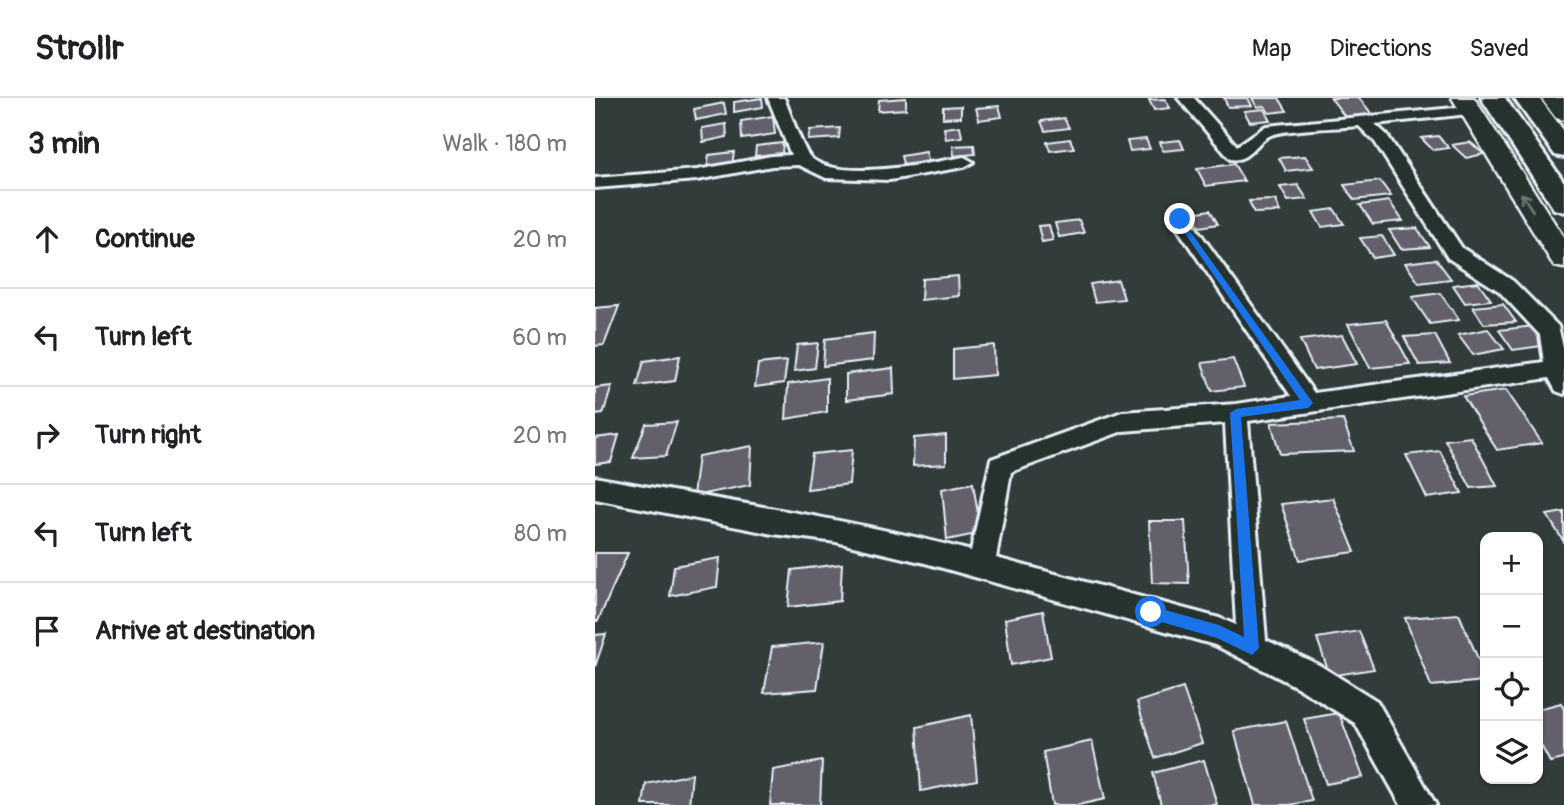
<!DOCTYPE html>
<meta charset="utf-8">
<style>
:root{--surface:#fff;--page:#f6f6f6;--text:#202124;--muted:#757577;--line:#e0e0e0}
body{margin:0;font-family:Pangolin,sans-serif;background:var(--page);color:var(--text)}
.controls{position:absolute;right:21px;bottom:21px;display:grid;overflow:hidden;border-radius:14px;box-shadow:0 2px 5px #0004}
.controls button{width:63px;height:63px;display:grid;place-items:center;padding:0;border:0;border-bottom:2px solid var(--line);background:var(--surface);color:var(--text);font:35px sans-serif}
.stop{position:absolute;width:21px;height:21px;margin:-16px;border:5px solid #1a73e8;border-radius:50%;background:#fff}
.stop.end{background:#1a73e8;border-color:#fff;box-shadow:0 2px 7px #0008}
.list{margin:0;padding:0;list-style:none}
h2{display:flex;justify-content:space-between;align-items:center;height:91px;margin:0;padding:0 28px;font-size:30px}
h2 small{font-size:23px;font-weight:400;color:var(--muted)}
.list li{display:grid;grid-template-columns:46px 1fr auto;gap:21px;align-items:center;box-sizing:border-box;height:98px;padding:0 28px;border-top:2px solid var(--line)}
.list b{display:block;font-size:26px;white-space:nowrap}
.list em{font-size:23px;font-style:normal;color:var(--muted)}
.icon{flex:none;width:38px;height:38px;fill:none;stroke:currentColor;stroke-width:2;stroke-linecap:round;stroke-linejoin:round}
.map{position:relative;flex:none;width:969px;height:707px;overflow:hidden}
header{display:flex;align-items:center;gap:42px;box-sizing:border-box;height:98px;padding:0 35px;background:var(--surface);border-bottom:2px solid var(--line)}
header strong{font-size:33px}
nav{display:flex;gap:38px;margin-inline-start:auto;font-size:24px}
main{display:flex}
aside{flex:1;background:var(--surface)}
.map>svg:first-child{display:block}
</style>
<header>
<strong>Strollr</strong>
<nav><a>Map</a><a>Directions</a><a>Saved</a></nav>
</header>
<main>
<aside>
<h2>3 min<small>Walk · 180 m</small></h2>
<ul class="list">
<li><svg class="icon" aria-label="ahead" viewBox="0 0 24 24"><path d="M12 20V5M6 11l6-6 6 6"/></svg><div><b>Continue</b></div><em>20 m</em></li>
<li><svg class="icon" aria-label="left" viewBox="0 0 24 24"><path d="M17 20v-9H6M10 6l-5 5 5 5"/></svg><div><b>Turn left</b></div><em>60 m</em></li>
<li><svg class="icon" aria-label="right" viewBox="0 0 24 24"><path d="M7 20v-9h11M14 6l5 5-5 5"/></svg><div><b>Turn right</b></div><em>20 m</em></li>
<li><svg class="icon" aria-label="left" viewBox="0 0 24 24"><path d="M17 20v-9H6M10 6l-5 5 5 5"/></svg><div><b>Turn left</b></div><em>80 m</em></li>
<li><svg class="icon" aria-label="arrive" viewBox="0 0 24 24"><path d="M6 21V4h12l-3 4 3 4H6"/></svg><div><b>Arrive at destination</b></div></li>
</ul>
</aside>
<div class="map">
<svg width="969" height="707" viewBox="0 0 969 707">
<rect width="100%" height="100%" fill="#323c3a"/>
<filter id="ink" filterUnits="userSpaceOnUse"><feTurbulence type="fractalNoise" baseFrequency=".0143" numOctaves="2"/><feDisplacementMap in="SourceGraphic" scale="14" xChannelSelector="R" yChannelSelector="G"/><feConvolveMatrix kernelMatrix="1 2 1 2 8 2 1 2 1" color-interpolation-filters="sRGB"/></filter>
<g filter="url(#ink)">
<path fill="#63616c" stroke="#e8f1f8" stroke-width="2" d="M167 0 168 9 139 14V4Z
M311 0V11L283 13 284 2Z
M629 0H653L657 8 633 9Z
M657 0H684L692 13 674 15 670 8 662 9Z
M736 0H764L777 16 750 19Z
M570 1 575 10 559 12 554 2Z
M129 5 131 16 101 22 99 11Z
M366 8V19L348 20V9Z
M404 8 407 19 384 22 381 10Z
M669 11 675 22 655 24 649 13Z
M178 18 180 36 147 41 146 23Z
M469 20 474 30 450 33 446 23Z
M131 26 132 39 108 44 107 30Z
M365 28 367 39 351 41 349 30Z
M245 30 244 40 213 42 215 32Z
M843 38 854 50 838 52 826 40Z
M475 41 479 50 455 53 452 44Z
M551 41 555 51 535 53 532 43Z
M585 42 589 51 568 53 565 44Z
M875 44 889 56 871 60 857 47Z
M188 45 187 55 160 58 161 48Z
M379 47 380 56 359 58 358 48Z
M139 54 137 67 112 71 114 57Z
M331 54 334 65 309 69 306 58Z
M710 58 718 70 691 73 684 60Z
M639 66 649 83 611 88 602 71Z
M785 83 796 98 759 102 749 87Z
M703 87 712 101 693 103 685 89Z
M680 102 685 114 659 115 654 103Z
M794 103 808 123 778 126 765 107Z
M739 111 749 126 727 129 718 114Z
M615 112 623 126 605 129 597 115Z
M484 122 489 135 464 139 460 125Z
M454 127 458 142 447 144 443 128Z
M822 130 835 149 806 151 794 132Z
M787 138 799 157 778 160 765 140Z
M841 161 856 181 824 185 810 165Z
M363 178 364 198 326 202 327 181Z
M523 182 529 201 500 204 495 186Z
M883 184 896 202 870 205 858 187Z
M845 195 864 222 835 226 817 199Z
M908 206 921 224 889 226 878 209Z
M24 208 9 247 0 248V210Z
M791 222 815 266 775 270 753 226Z
M940 228 954 247 918 252 904 232Z
M893 231 909 251 878 257 863 237Z
M279 235 278 262 228 268 230 241Z
M747 237 762 266 719 272 705 242Z
M840 237 855 265 824 267 809 239Z
M223 245 220 270 199 273 202 247Z
M399 247 400 277 358 281V251Z
M85 258 80 283 42 288 49 263Z
M638 261 649 289 617 293 607 265Z
M192 263 189 285 160 289 163 266Z
M298 270 299 296 251 302V276Z
M232 280V314L191 321 193 286Z
M17 288 8 316 0 317V290Z
M911 292 947 345 902 352 868 298Z
M748 322 759 353 685 356 676 325Z
M82 324 71 358 38 360 51 326Z
M24 337 16 364 0 366V340Z
M351 337V366L318 368 319 340Z
M876 339 902 388 876 390 850 342Z
M157 348 155 387 98 398 103 358Z
M257 352 254 386 212 391 217 356Z
M845 353 867 395 832 400 811 357Z
M378 385 386 435 352 442 347 391Z
M738 400 760 454 705 462 686 406Z
M969 414V444L952 417Z
M554 423H590L594 486 557 485Z
M0 455H33L3 523H0Z
M125 460 122 489 75 498 79 468Z
M247 466 245 503 193 509 197 472Z
M448 513 456 559 416 567 410 521Z
M864 516 890 577V583L836 588 810 520Z
M764 533 779 571 735 578 722 540Z
M11 536 0 569V537Z
M229 544 222 591 169 595 177 549Z
M588 590 607 645 560 660 542 604Z
M966 605 969 611V661L955 664 943 642V611Z
M744 615 768 679 731 686 709 621Z
M376 617 382 682 326 693 322 629Z
M691 623 717 703 694 707H660L639 633Z
M497 643 510 701 483 707H457L448 654Z
M609 662 622 707H566L558 675Z
M227 663 225 707H175L178 672Z
M97 676 94 707H48L51 686Z"/>
<g fill="none" stroke-linecap="round" stroke-linejoin="round">
<defs>
<path id="street" d="M173 0H189C194 12 208 52 215 59 242 85 335 65 369 59L378 64 369 69 295 82 231 80 204 67 177 68 102 82 0 90V80L102 72 177 58 196 57Z
M583 0H599L642 48 671 28 880 8 882 11 880 14 874 16 780 26 792 37 867 150 918 183 963 228 969 253V296L961 293 954 280 653 323 671 542 724 567 782 603 841 707H806L760 625 702 589 620 547 330 465 241 444 178 436 0 401V379C126 403 252 420 376 453L396 361 527 314 641 306 696 298 576 121 585 115 592 117 719 295 949 264 945 237 904 193 853 160 780 44 764 28C744 30 691 31 676 37 661 43 653 65 635 61ZM630 325 641 527 624 520 401 460 416 374 528 333Z"/>
<path id="secondary" d="M857 0H879L969 140V170L959 168Z
M946 0H969V22L961 20Z"/>
<path id="highway" d="M886 0H910L969 84V114L959 111Z
M919 0H944L969 33V59L960 57Z"/>
</defs>
<use href="#street" stroke="#e8f1f8" stroke-width="6"/>
<use href="#secondary" stroke="#e8f1f8" stroke-width="5"/>
<use href="#highway" stroke="#e8f1f8" stroke-width="6"/>
<use href="#street" fill="#26332d" fill-rule="evenodd"/>
<use href="#secondary" fill="#26332d" fill-rule="evenodd"/>
<use href="#highway" fill="#26332d" fill-rule="evenodd"/>
</g>
<defs><path id="oneway-shaft" d="M-6 0H5M1.5-3L5.5 0L1.5 3" fill="none" stroke-width="1.6" stroke-linecap="round" stroke-linejoin="round" transform="scale(1.75)"/></defs>
<use stroke="#6a7674" href="#oneway-shaft" transform="translate(932 104) rotate(-123)"/>
</g>
<path fill="#1a73e8" d="M585 119 718 305 713 310 646 319 664 550 657 557 622 540 556 521 550 514 556 508 624 527 649 539 635 315 641 311 705 302 580 121Z"/>
</svg>
<div class="controls">
<button>+</button>
<button>−</button>
<button><svg class="icon" aria-label="locate" viewBox="0 0 24 24"><circle cx="12" cy="12" r="6"/><path d="M12 2v4M12 18v4M2 12h4M18 12h4"/></svg></button>
<button><svg class="icon" aria-label="layers" viewBox="0 0 24 24"><path d="M12 4l9 5-9 5-9-5zM3 14l9 5 9-5"/></svg></button>
</div>
<div class="stop" style="left:556px;top:514px"></div>
<div class="stop end" style="left:585px;top:121px"></div>
</div>
</main>
